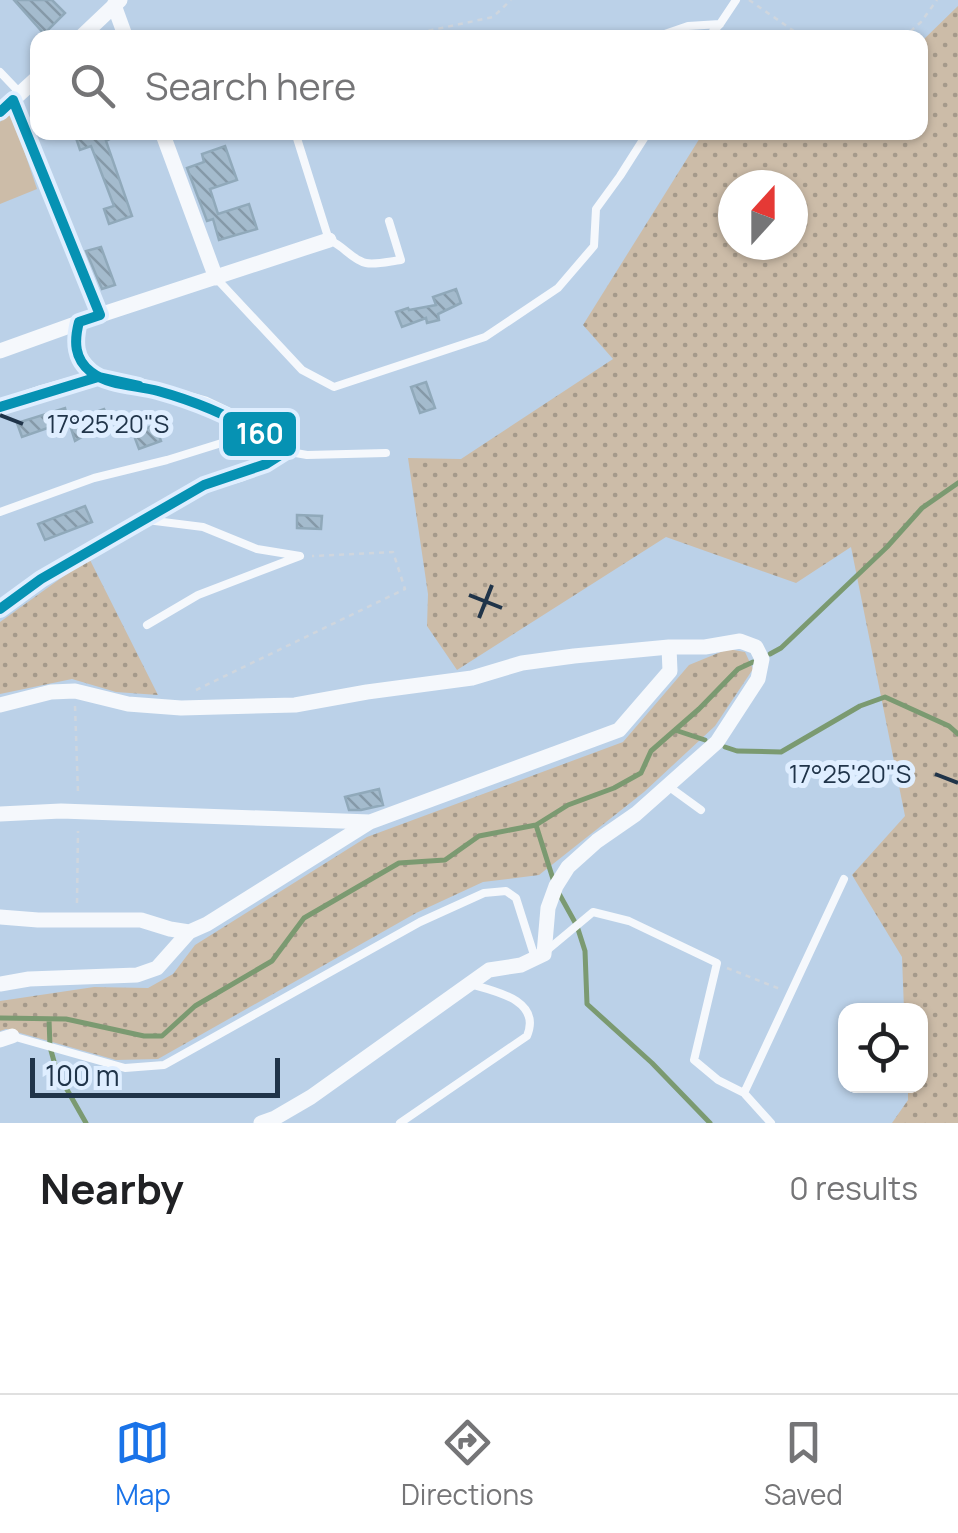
<!DOCTYPE html>
<meta charset="utf-8">
<style>
:root{--surface:#fff;--page:#f2f2f2;--text:#202124;--muted:#757577;--line:#e0e0e0;--accent:#1a73e8}
body{margin:0;font-family:Manrope,sans-serif;background:var(--page);color:var(--text)}
.controls{position:absolute;right:30px;bottom:30px;display:grid;overflow:hidden;border-radius:20px;box-shadow:0 2px 8px #0004}
.controls button{width:90px;height:90px;display:grid;place-items:center;padding:0;border:0;border-bottom:2px solid var(--line);background:var(--surface);color:var(--text);font:50px sans-serif}
.compass{position:absolute;left:718px;top:170px;width:90px;height:90px;border-radius:50%;background:var(--surface);box-shadow:0 2px 8px #0004;rotate:21deg}
.scale{position:absolute;left:30px;bottom:25px;width:250px;box-sizing:border-box;padding-left:10px;border:5px solid #203449;border-top:0;font-size:28px;line-height:35px;white-space:nowrap;color:#203449;-webkit-text-stroke:8px #dfeeff;paint-order:stroke}
.list{margin:0;padding:0;list-style:none}
h2{display:flex;justify-content:space-between;align-items:center;height:130px;margin:0;padding:0 40px;font-size:42px}
h2 small{font-size:32px;font-weight:400;color:var(--muted)}
.icon{flex:none;width:55px;height:55px;fill:none;stroke:currentColor;stroke-width:2;stroke-linecap:round;stroke-linejoin:round}
.map{position:relative;flex:none;width:958px;height:1123px;overflow:hidden}
.search{position:absolute;background:var(--surface);box-shadow:0 2px 8px #0004;left:30px;right:30px;top:30px;height:110px;display:flex;align-items:center;gap:25px;box-sizing:border-box;padding:0 35px;border-radius:20px;color:var(--muted);font-size:38px}
.sheet{height:270px;background:var(--surface)}
nav{display:flex;justify-content:space-around;align-items:center;box-sizing:border-box;height:140px;border-top:2px solid var(--line);background:var(--surface);font-size:28px;color:var(--muted)}
nav a{display:grid;justify-items:center;gap:5px}
nav .on{color:var(--accent)}
.map>svg:first-child{display:block}
</style>
<div class="map">
<svg width="958" height="1123" viewBox="0 0 958 1123">
<defs>
<pattern id="grass-dots" width="8" height="8" patternUnits="userSpaceOnUse" patternTransform="scale(2.5)"><rect width="8" height="8" fill="#ccbca8"/><path d="M2 2h.1M6 6h.1" fill="none" stroke="#a59a8b" stroke-width="1.8" stroke-linecap="round"/></pattern>
<pattern id="building-back-hatch" width="6" height="6" patternUnits="userSpaceOnUse" patternTransform="scale(2.5)"><rect width="6" height="6" fill="#a4bbcd"/><path d="M-1 5l2 2M0 0l6 6M5-1l2 2" fill="none" stroke="#8599a8"/></pattern>
</defs>
<rect width="100%" height="100%" fill="#bbd1e8"/>
<path fill="url(#grass-dots)" fill-rule="evenodd" d="M958 6V1123H892L908 1100V1086H920V1011L904 1010 902 957 852 875 905 816 851 547 796 583 666 537 457 670 427 626 428 594 408 458 461 459 613 359 583 325 703 133 920 132 921 42ZM733 185H793V245H733Z
M89 558 158 695 116 692 72 679 0 694V622Z
M728 649 745 652 753 669 715 726 644 792 539 875 483 882 416 913 158 1059 116 1060 6 1029 0 1031V1001L94 987 148 988 173 974 195 945 367 837 623 742 689 665Z"/>
<path fill="#ccbca8" d="M11 112 37 189 0 204V122Z"/>
<g fill="none" stroke-linecap="round" stroke-linejoin="round">
<path stroke="#7b9a71" stroke-width="5" d="M770 654 781 648 887 547 922 508 958 483
M675 730 705 740
M725 747 737 751 781 752 860 706 885 697 949 726 958 734
M536 825 553 879
M557 890 577 926 585 951 587 1004 652 1063 710 1123
M0 1018 66 1019 144 1036H162L195 1006 272 961 304 918 399 863 445 860 479 836 536 825 568 805 614 788 641 773 651 751 699 709 738 669 753 662
M49 1019 50 1047 57 1072 86 1123"/>
</g>
<path fill="url(#building-back-hatch)" stroke="#90a9ba" stroke-width="2.5" d="M14 0H52L65 13 44 34Z
M74 132H124L106 141 132 216 109 224 104 209 114 206 98 164 91 146 80 150Z
M225 146 237 180 210 189 218 214 249 204 257 229 219 240 213 219 207 221 187 168 204 162 202 154Z
M101 247 115 285 102 289 86 251Z
M456 289 461 303 438 314 439 320 427 323 426 318 402 327 396 312 408 308 409 310 436 305 433 297Z
M426 382 435 408 420 413 411 387Z
M65 408 68 421 22 437 17 423Z
M104 409 110 421 75 441 69 422Z
M155 425 161 441 139 449 133 433Z
M85 506 92 522 45 540 38 524Z
M297 515 322 516 321 529 297 528Z
M379 789 383 805 361 810H349L345 797Z"/>
<g fill="none" stroke-linecap="round" stroke-linejoin="round">
<path stroke="#cfd6de" stroke-width="2.5" stroke-dasharray="5 5" stroke-linecap="butt" d="M749 0 804 38
M409 35 493 17 511 0
M903 38 921 22 937 0
M196 690 405 589 393 552 312 556
M75 706 78 793
M77 903 78 831
M727 968 780 989"/>
<path stroke="#f5f8fc" stroke-width="8" d="M653 38 688 26 720 24
M707 38 720 24 736 0
M0 72 20 93
M295 132 329 240C343 245 352 260 366 263 376 265 391 261 401 260L389 221
M216 278 302 370 334 387 485 337 558 288 594 246 596 209 620 176 648 132
M0 512 94 478 167 460 228 441 307 455 386 453
M147 625 198 595 300 556 257 549 203 527 147 520
M668 786 701 810
M545 952 593 912 629 921 717 963 694 1060 718 1080 744 1093
M12 1036 125 1068 164 1065 420 922 484 893 506 891 516 898 535 958
M400 1123 527 1036C542 1000 495 991 470 984
M771 1123 744 1093 844 879"/>
<path stroke="#f5f8fc" stroke-width="15" d="M114 5 126 38
M80 38 120 0
M13 100 100 315
M0 112 38 77
M162 132 216 278
M79 322C70 349 78 359 98 377
M0 351 100 315 329 240
M0 407 40 393 98 377 134 384 205 404 241 421 285 452 266 464 241 474 204 485 41 579 0 609
M0 705 51 692 75 691 128 704 181 708 295 705 367 692 472 678 522 663 574 656 669 647H705L740 641 756 647 762 659 758 679 717 742 636 814 597 841 568 867 556 886 548 908 544 954 521 965 489 970 311 1097 275 1118 261 1123
M0 814 61 811 370 822
M0 917 38 920H141L170 929 189 932 207 924 370 822 619 730 670 671 669 647
M0 984 29 979 137 975 157 968 189 932
M0 1040 12 1036"/>
<defs>
<path id="bus-1" d="M0 112 13 100 100 315 79 322C74 341 74 359 91 372 109 386 137 385 158 391 205 404 246 422 285 452L266 464 204 485 41 579 0 609
M0 407 98 377 139 386"/>
</defs>
<use href="#bus-1" stroke="#dfeeff" stroke-width="18"/>
<use href="#bus-1" stroke="#0692b3" stroke-width="10"/>
</g>
<path fill="none" stroke="#203449" stroke-width="4" d="M0 415 23 424M469 595 502 608M479 618 492 585M935 774 958 783"/>
<g font-size="25" text-anchor="middle" fill="#203449" stroke="#dfeeff" stroke-width="10" stroke-linejoin="round" paint-order="stroke">
<text x="108" y="433">17°25'20"S</text>
<text x="850" y="783">17°25'20"S</text>
</g>
<rect stroke="#dfeeff" stroke-width="4" x="221" y="410" width="77" height="48" rx="10" fill="#0692b3"/>
<g font-size="28" text-anchor="middle" font-weight="bold" fill="#fff">
<text x="260" y="444">160</text>
</g>
</svg>
<div class="controls">
<button><svg class="icon" aria-label="locate" viewBox="0 0 24 24"><circle cx="12" cy="12" r="6"/><path d="M12 2v4M12 18v4M2 12h4M18 12h4"/></svg></button>
</div>
<svg class="compass" viewBox="-18 -18 36 36"><path d="M0-13l5 13h-10z" fill="#e53935"/><path d="M0 13l5-13h-10z" fill="#757577"/></svg>
<div class="scale">100 m</div>
<div class="search"><svg class="icon" aria-label="search" viewBox="0 0 24 24"><circle cx="10" cy="10" r="6"/><path d="M15 15l6 6"/></svg>Search here</div>
</div>
<section class="sheet">
<h2>Nearby<small>0 results</small></h2>
<ul class="list">
</ul>
</section>
<nav>
<a class="on"><svg class="icon" aria-label="map" viewBox="0 0 24 24"><path d="M3 6l6-2 6 2 6-2v14l-6 2-6-2-6 2zM9 4v14M15 6v14"/></svg>Map</a>
<a><svg class="icon" aria-label="directions" viewBox="0 0 24 24"><path d="M12 3l9 9-9 9-9-9zM9 14v-3h6M13 9l2 2-2 2"/></svg>Directions</a>
<a><svg class="icon" aria-label="saved" viewBox="0 0 24 24"><path d="M7 4h10v16l-5-4-5 4z"/></svg>Saved</a>
</nav>
